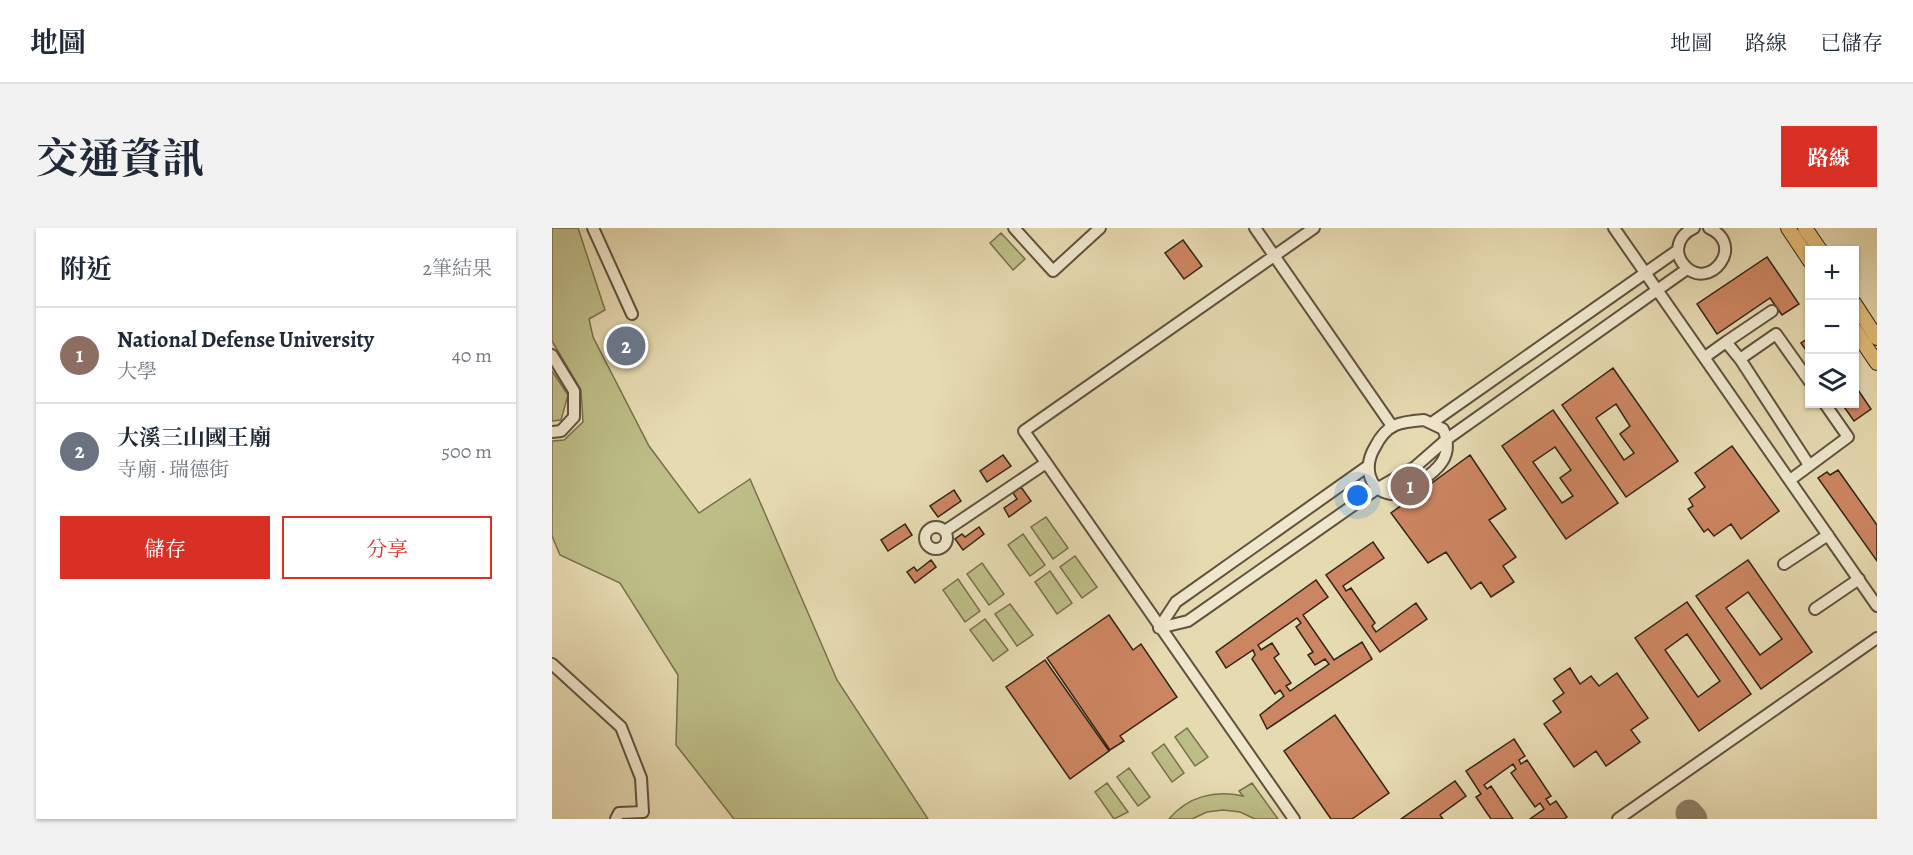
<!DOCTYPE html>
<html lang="zh-TW">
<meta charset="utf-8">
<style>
:root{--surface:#fff;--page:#f2f2f3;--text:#1f2937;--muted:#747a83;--line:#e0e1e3;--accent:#d93025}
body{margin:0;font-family:Alegreya,"Noto Serif TC",serif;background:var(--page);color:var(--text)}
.controls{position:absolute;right:18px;top:18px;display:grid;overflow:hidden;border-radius:0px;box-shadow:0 2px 4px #0004}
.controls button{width:54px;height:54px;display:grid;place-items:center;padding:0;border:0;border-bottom:2px solid var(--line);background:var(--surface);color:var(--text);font:30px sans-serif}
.you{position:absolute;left:806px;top:268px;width:21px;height:21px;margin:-15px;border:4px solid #fff;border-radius:50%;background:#1a73e8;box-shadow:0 0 0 9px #1a73e833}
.badge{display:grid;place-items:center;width:39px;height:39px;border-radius:50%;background:var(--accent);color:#fff;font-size:20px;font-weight:700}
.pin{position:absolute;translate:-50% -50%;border:3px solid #fff;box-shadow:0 2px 6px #0006}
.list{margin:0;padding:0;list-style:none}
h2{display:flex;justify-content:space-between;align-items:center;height:78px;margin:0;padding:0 24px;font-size:26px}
h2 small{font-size:20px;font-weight:400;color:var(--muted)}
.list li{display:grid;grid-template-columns:39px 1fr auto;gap:18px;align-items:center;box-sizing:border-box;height:96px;padding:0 24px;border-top:2px solid var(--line)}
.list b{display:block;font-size:22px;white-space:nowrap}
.list p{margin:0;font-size:20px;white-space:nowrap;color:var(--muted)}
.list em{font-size:20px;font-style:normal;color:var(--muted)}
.actions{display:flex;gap:12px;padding:18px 24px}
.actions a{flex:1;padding:14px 0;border:2px solid var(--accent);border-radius:0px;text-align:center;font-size:21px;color:var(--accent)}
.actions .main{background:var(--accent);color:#fff}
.icon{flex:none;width:33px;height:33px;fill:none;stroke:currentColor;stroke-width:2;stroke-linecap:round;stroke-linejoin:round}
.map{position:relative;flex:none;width:1325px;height:591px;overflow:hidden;border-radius:0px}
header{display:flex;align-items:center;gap:36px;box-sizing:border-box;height:84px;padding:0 30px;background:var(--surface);border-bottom:2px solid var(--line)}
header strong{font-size:28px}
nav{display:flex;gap:33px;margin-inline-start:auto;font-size:21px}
.intro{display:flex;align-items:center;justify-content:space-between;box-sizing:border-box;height:144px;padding:0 36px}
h1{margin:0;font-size:42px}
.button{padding:15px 27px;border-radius:0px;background:var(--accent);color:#fff;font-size:21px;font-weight:700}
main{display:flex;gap:36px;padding:0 36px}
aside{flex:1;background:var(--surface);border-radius:0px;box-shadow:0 2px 4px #0004}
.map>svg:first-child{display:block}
</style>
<header>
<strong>地圖</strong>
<nav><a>地圖</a><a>路線</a><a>已儲存</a></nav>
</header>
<div class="intro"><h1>交通資訊</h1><a class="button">路線</a></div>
<main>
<aside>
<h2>附近<small>2筆結果</small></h2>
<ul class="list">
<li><span class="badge" style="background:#8d6e63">1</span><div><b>National Defense University</b><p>大學</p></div><em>40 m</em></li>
<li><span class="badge" style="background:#6b7280">2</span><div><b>大溪三山國王廟</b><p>寺廟 · 瑞德街</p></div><em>500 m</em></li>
</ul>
<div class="actions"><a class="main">儲存</a><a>分享</a></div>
</aside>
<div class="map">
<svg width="1325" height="591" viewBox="0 0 1325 591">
<rect width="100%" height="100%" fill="#e6dab1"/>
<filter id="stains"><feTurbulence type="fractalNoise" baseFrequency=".00333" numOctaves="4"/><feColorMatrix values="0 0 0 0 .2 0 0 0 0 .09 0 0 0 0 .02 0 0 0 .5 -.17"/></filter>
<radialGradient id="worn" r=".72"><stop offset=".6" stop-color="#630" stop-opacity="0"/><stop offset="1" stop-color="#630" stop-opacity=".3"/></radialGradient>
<path fill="#bdbd86" stroke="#78704e" stroke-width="1.5" d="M0 0H26L53 82 37 91 41 109 97 218 147 285 198 251 285 452 376 591H182L124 517 126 447 68 355 8 327 0 308V213L12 212 31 194 29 162 0 113Z
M449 5 473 31 461 42 438 15Z
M0 143 16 167 9 192 0 193Z
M494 289 516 320 501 331 479 299Z
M471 306 493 337 478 348 456 317Z
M523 328 545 359 530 370 508 339Z
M430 335 452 366 437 377 415 346Z
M498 343 520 375 505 386 483 354Z
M406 351 428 383 413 394 391 362Z
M458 376 481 407 465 418 443 386Z
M433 391 456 422 441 433 418 402Z
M635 500 656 529 643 538 623 509Z
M612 516 632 545 620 554 600 525Z
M577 540 598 569 586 578 565 549Z
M555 555 576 584 562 591 543 564Z
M700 555 726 591H703L688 584 671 582 655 584 640 591H617C636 568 663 562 691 568L687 563Z"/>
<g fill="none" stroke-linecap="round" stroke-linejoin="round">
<path stroke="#8c7f64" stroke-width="27" d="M1137 585 1142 591"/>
</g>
<path fill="#cc8561" stroke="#332417" stroke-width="1.5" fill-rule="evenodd" d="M631 12 650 38 632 51 613 25Z
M1215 29 1247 76 1230 87 1218 70 1165 106 1145 76Z
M77 98 92 127 69 138 56 108Z
M1258 109V128L1249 115Z
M1061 140 1126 233 1074 269 1010 177ZM1064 176 1078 198 1068 206 1082 225 1072 232 1044 190Z
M1302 156 1319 181 1302 193 1290 176H1302Z
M1001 182 1066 275 1014 311 950 218ZM1003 219 1019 242 1008 250 1021 268 1010 275 981 234Z
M1180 218 1227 283 1189 311 1179 296 1162 308 1156 301 1152 304 1136 281 1141 278 1137 271 1153 259 1143 245Z
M451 227 459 238 435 254 428 243Z
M918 227 954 281 937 292 964 329 951 338 962 354 939 369 929 354 919 361 894 324 876 335 839 285Z
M1286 242 1325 297V333L1266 250 1275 244 1278 247Z
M469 259 479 273 457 289 452 280 465 271 461 265Z
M402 262 409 273 386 289 378 278Z
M353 296 360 307 336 323 329 312Z
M427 299 432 306 411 322 403 311 410 306 413 309Z
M821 314 832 330 791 358 794 363 799 360 823 395 820 398 824 404 864 375 875 391 828 424 774 347Z
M379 332 384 339 363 355 355 344 362 339 365 343Z
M1196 332 1260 424 1209 461 1144 368ZM1196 364 1230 411 1208 427 1174 380Z
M764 352 776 369 751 387 782 432 810 414 820 431 715 501 708 487 732 468 728 462 723 466 700 431 703 427 701 422 674 440 664 424ZM745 390 749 395 744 399 761 424 756 427 763 437 773 431 777 436 738 463 734 458 739 455 722 430 727 426 720 415 709 422 706 417Z
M1135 374 1199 466 1147 503 1083 410ZM1135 406 1168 453 1146 469 1113 422Z
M557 387 581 422 589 416 625 469 568 508 572 513 558 522 495 430Z
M493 432 557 523 518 551 454 459Z
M1018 440 1028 456 1039 448 1047 458 1065 445 1096 490 1079 502 1088 514 1054 538 1044 523 1022 539 992 496 1009 484 1001 473 1012 465 1002 451Z
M783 487 837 565 800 591H779L732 523Z
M962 511 973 528 967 532 969 536 975 532 999 568 994 571 998 577 1004 573 1015 589 1012 591H978L992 581 988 575 983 579 959 545 964 541 961 536 932 557 935 561 939 558 961 591H939L924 569 929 566 914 543Z
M903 553 914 568 888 587 891 591H849Z"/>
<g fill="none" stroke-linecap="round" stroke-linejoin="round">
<defs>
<path id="minor" d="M41 0 80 86
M462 0 501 43 548 0
M703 0 840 198
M1062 0 1325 378
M1142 0C1133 4 1127 11 1126 21 1126 28 1129 34 1133 38 1157 64 1195 17 1157 0
M1174 114 1220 83
M0 127 22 163V189L9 203 0 204
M1153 129 1174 114 1188 131
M872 192 891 201C903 228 886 242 865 256 857 261 849 267 839 266 815 262 812 237 823 219 835 195 848 194 872 192Z
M881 194 1126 22
M1257 237 1188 131 1224 106 1258 154
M816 238 624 374 607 400 636 393 826 260 863 239 895 211 1135 41
M1238 252 1296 209 1273 176
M373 310a11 11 0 1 1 22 0a11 11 0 1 1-22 0Z
M393 303 494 235
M1232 336 1276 307
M1263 381 1307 351
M0 436 69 499 89 550 91 584 67 585 64 591
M742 591 472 203 762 0
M1066 591 1325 410"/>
<path id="major" d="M1236 0 1258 33
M1253 0 1268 22
M1302 75 1325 110
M1302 101 1325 135"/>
</defs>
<use href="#minor" stroke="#60523e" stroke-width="14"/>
<use href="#major" stroke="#332417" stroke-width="16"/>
<use href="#minor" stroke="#efe7cc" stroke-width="10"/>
<use href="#major" stroke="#e3bd78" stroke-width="14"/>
</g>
<rect width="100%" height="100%" filter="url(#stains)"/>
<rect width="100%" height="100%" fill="url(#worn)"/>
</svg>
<div class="controls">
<button>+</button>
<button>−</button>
<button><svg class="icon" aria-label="layers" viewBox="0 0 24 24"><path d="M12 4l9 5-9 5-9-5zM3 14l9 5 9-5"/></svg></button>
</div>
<div class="you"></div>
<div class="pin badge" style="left:858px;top:258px;background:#8d6e63">1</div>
<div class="pin badge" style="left:74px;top:118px;background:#6b7280">2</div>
</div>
</main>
